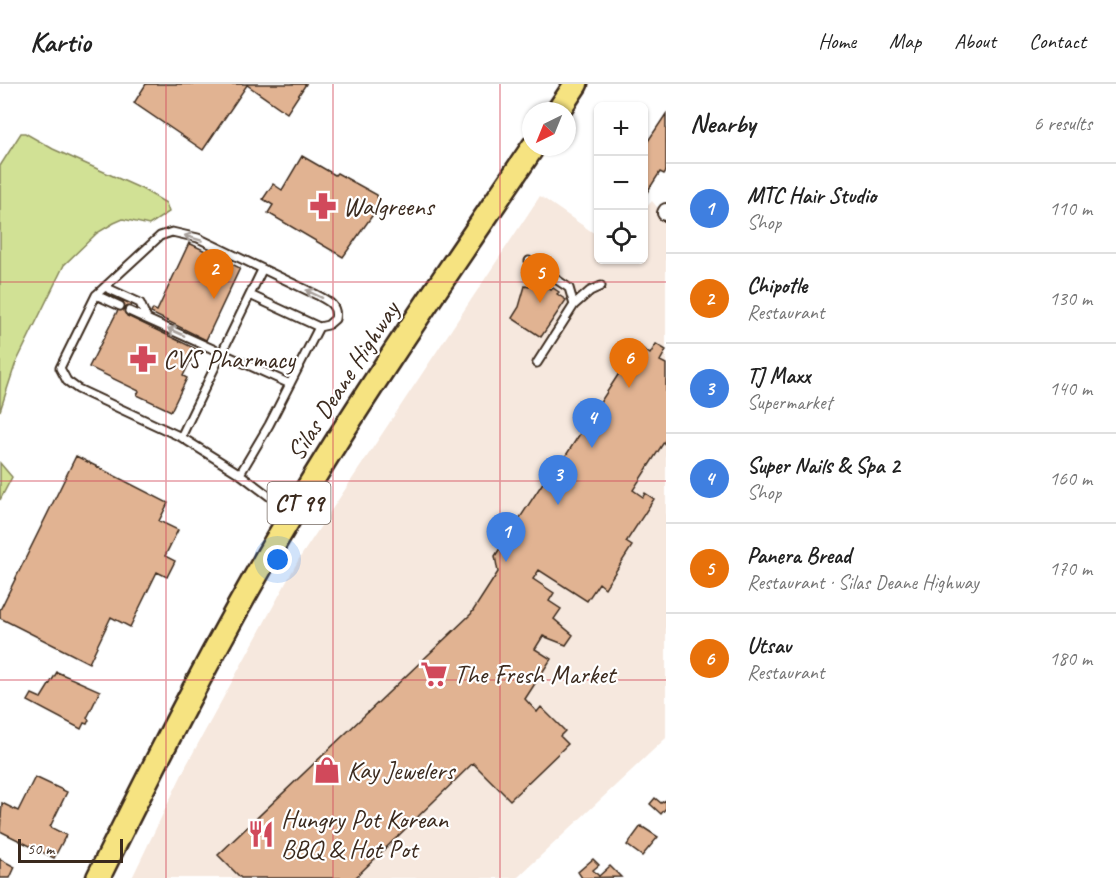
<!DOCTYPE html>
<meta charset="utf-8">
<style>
:root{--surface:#fff;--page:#f6f6f6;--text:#222;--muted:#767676;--line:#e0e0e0;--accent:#7c3aed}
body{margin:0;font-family:Caveat,sans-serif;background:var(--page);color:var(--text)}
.controls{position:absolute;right:18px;top:18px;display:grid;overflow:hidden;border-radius:9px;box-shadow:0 2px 4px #0004}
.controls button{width:54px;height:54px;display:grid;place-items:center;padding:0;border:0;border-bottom:2px solid var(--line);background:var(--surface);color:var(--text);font:30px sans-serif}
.compass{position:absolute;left:522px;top:18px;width:54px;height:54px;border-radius:50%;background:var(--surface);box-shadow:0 2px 4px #0004;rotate:223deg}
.scale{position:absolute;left:18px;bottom:15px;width:105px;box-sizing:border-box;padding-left:6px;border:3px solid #3b2a1e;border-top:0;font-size:16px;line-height:21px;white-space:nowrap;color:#3b2a1e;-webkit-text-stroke:4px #fff;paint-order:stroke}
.you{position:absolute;left:278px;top:476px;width:21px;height:21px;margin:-15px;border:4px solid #fff;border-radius:50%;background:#1a73e8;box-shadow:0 0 0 9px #1a73e833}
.badge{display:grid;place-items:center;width:39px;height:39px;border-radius:50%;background:var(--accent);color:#fff;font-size:20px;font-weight:700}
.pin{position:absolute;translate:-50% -50px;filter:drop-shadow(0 2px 3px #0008)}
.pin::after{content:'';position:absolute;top:32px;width:21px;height:18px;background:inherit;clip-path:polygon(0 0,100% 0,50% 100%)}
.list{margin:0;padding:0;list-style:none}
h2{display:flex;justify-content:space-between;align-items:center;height:78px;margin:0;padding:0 24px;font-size:26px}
h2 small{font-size:20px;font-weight:400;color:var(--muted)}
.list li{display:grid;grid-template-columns:39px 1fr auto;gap:18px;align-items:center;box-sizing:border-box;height:90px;padding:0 24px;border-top:2px solid var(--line)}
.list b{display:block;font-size:22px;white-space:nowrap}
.list p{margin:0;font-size:20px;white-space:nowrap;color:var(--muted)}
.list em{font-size:20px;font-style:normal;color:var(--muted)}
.icon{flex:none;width:33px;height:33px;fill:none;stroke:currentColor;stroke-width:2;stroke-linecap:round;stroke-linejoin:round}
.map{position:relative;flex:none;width:666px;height:794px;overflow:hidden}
header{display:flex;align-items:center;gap:36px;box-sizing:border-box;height:84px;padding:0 30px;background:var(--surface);border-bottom:2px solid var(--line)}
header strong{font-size:28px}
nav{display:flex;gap:33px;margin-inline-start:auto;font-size:21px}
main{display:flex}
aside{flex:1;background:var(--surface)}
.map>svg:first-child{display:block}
</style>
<header>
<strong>Kartio</strong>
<nav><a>Home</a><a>Map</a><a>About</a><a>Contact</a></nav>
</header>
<main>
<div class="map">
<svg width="666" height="794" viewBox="0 0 666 794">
<rect width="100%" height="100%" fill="#fff"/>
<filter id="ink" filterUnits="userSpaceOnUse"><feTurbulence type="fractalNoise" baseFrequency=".0167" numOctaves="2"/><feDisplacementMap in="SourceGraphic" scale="12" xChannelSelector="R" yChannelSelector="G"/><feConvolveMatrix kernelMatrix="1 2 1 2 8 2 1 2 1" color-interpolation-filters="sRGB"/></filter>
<g filter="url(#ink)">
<path fill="#f6e8de" d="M540 112 598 152V176H644V126L652 117 666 134V654L517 794H132L187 680 299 475Z"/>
<path fill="#d1e195" stroke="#86865a" stroke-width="1.5" d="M21 49H25L53 65 142 105 166 119 169 128 149 141 123 135 114 139 97 149 64 181 15 281 0 327V82Z
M0 379 12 393 0 416Z"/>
<path fill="#e1b392" stroke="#3b2a1e" stroke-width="1.5" d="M146 0H306L287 29 247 1 203 66 134 19Z
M666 30V87L664 90 660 88 644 113V63Z
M302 72 335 91 337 89 377 111 379 122 343 173 268 129 273 121 263 115 273 100 282 106Z
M189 159 240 184 206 256 151 229 153 225 157 227Z
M535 195 551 206 553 204 559 208 557 210 566 216 541 253 512 234 519 223 525 202 529 203Z
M123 216 132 220 127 232 196 265 183 292 187 294 171 327 137 311 139 307 89 283Z
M656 260 666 266 660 277 666 280V355L633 406 643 413 645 409 654 415 626 458 632 462 605 504 599 499 587 517 539 486 533 495 554 509 549 517 561 525 554 535 573 551 566 561 543 552 535 565 551 575 525 615 537 628 541 623 565 647 560 652 568 660 510 716 473 679 355 794H241L218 771 471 530 498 488 495 472 546 394 550 396 627 277 629 278 639 262 650 270Z
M76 372 168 419 159 437 178 446 165 472 175 477 167 493 157 488 130 543 111 533 89 579 0 534V526Z
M57 588 100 607 87 634 89 636 87 640 84 639 81 645 28 617 32 610 41 614Z
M35 693 67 708 50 743 66 751 54 774 0 747 2 719 18 727Z
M655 714 661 719 666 716V724L661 730 650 720Z
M641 742 658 753 642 772 627 761Z
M0 775 15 783 10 794H0Z
M593 775 599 781 593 786 599 792 610 782 621 793 582 794 578 788Z"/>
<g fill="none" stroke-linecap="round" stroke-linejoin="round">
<defs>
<path id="service" d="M529 177 569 204 574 221 537 279
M105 203 140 219 147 235
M96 211 120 222
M250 211 319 243 328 241 335 235C338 221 328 217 317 211L198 154 172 148 160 152 96 211 60 284 67 297 78 305 181 353 240 390 290 428
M574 221 590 207 601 202
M129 227 290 300
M181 353 262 186
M240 390 269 341 319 243"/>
<path id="minor" d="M665 129 666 127"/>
<path id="primary" d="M558 27 576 0
M98 794C159 671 221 548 292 430 367 304 451 184 533 63"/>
</defs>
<use href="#service" stroke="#3b2a1e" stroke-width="11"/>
<use href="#minor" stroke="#3b2a1e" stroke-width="18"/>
<use href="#primary" stroke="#3b2a1e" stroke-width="27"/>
<use href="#service" stroke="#fff" stroke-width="7"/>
<use href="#minor" stroke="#fff" stroke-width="14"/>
<use href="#primary" stroke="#f6e381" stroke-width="22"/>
</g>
<defs><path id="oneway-shaft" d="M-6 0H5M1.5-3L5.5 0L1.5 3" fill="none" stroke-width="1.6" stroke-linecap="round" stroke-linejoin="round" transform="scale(1.5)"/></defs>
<g stroke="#a79f9a">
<use href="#oneway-shaft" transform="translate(193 154) rotate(-163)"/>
<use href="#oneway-shaft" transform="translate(314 210) rotate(-154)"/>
<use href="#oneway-shaft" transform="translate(176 248) rotate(-156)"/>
</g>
</g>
<path fill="none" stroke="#d1495b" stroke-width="1.5" stroke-opacity="0.55" d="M166 0V794M333 0V794M500 0V794M0 198H666M0 397H666M0 596H666"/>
<defs>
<symbol id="pharmacy-bare" viewBox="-9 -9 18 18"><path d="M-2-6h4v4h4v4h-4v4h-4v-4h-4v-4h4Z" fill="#d1495b" stroke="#fff" stroke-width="2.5" paint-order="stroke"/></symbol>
<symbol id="supermarket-bare" viewBox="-9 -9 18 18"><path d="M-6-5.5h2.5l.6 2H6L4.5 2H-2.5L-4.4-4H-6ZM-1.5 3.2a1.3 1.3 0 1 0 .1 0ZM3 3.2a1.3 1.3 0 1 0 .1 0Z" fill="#d1495b" stroke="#fff" stroke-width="2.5" paint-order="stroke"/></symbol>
<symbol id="shop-bare" viewBox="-9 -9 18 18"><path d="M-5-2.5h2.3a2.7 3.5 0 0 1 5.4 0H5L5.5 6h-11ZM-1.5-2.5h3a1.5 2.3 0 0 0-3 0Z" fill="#d1495b" stroke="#fff" stroke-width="2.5" paint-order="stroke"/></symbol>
<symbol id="restaurant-bare" viewBox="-9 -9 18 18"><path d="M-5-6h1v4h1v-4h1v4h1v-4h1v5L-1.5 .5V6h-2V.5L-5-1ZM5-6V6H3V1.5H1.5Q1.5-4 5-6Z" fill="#d1495b" stroke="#fff" stroke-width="2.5" paint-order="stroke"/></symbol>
</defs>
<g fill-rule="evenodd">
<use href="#pharmacy-bare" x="304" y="103" width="38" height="38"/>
<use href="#pharmacy-bare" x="124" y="256" width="38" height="38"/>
<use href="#supermarket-bare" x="415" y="571" width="38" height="38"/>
<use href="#shop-bare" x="308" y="667" width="38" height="38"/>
<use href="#restaurant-bare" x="242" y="731" width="38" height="38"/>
</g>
<g text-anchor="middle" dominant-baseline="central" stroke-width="4.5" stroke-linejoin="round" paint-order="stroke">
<rect fill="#fff" stroke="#766a62" stroke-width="1.5" x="267.5" y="398" width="63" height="42" rx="4.5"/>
<g font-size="24" font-weight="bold" fill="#3b2a1e">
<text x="299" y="419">CT 99</text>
</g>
<g font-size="26" fill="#3b2a1e" stroke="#fff" text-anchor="start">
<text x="343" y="122">Walgreens</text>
<text x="163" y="275">CVS Pharmacy</text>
<text x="454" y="590">The Fresh Market</text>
<text x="347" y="686">Kay Jewelers</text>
<text x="281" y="735">Hungry Pot Korean<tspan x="281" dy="30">BBQ &amp; Hot Pot</tspan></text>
</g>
<g font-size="26" fill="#3b2a1e" stroke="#fff">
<text transform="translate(343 297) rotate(-57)">Silas Deane Highway</text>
</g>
</g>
</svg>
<div class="controls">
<button>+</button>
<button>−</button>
<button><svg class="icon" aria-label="locate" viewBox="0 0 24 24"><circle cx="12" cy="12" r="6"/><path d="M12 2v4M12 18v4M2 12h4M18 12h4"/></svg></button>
</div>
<svg class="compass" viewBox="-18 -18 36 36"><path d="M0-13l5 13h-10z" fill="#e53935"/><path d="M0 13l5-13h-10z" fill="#767676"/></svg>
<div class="scale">50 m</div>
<div class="you"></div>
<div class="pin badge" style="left:506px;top:478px;background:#3f7fe0">1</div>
<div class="pin badge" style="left:214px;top:215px;background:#e8710a">2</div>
<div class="pin badge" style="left:558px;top:421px;background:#3f7fe0">3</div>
<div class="pin badge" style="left:592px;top:364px;background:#3f7fe0">4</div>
<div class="pin badge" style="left:540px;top:219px;background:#e8710a">5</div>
<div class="pin badge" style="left:629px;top:304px;background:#e8710a">6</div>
</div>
<aside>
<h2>Nearby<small>6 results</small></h2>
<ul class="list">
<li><span class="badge" style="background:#3f7fe0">1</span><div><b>MTC Hair Studio</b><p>Shop</p></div><em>110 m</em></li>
<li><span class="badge" style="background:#e8710a">2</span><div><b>Chipotle</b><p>Restaurant</p></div><em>130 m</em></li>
<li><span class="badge" style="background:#3f7fe0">3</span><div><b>TJ Maxx</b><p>Supermarket</p></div><em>140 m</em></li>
<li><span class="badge" style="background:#3f7fe0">4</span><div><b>Super Nails &amp; Spa 2</b><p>Shop</p></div><em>160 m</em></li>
<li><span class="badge" style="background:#e8710a">5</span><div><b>Panera Bread</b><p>Restaurant · Silas Deane Highway</p></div><em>170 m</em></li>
<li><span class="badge" style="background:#e8710a">6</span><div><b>Utsav</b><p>Restaurant</p></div><em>180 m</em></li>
</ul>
</aside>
</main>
